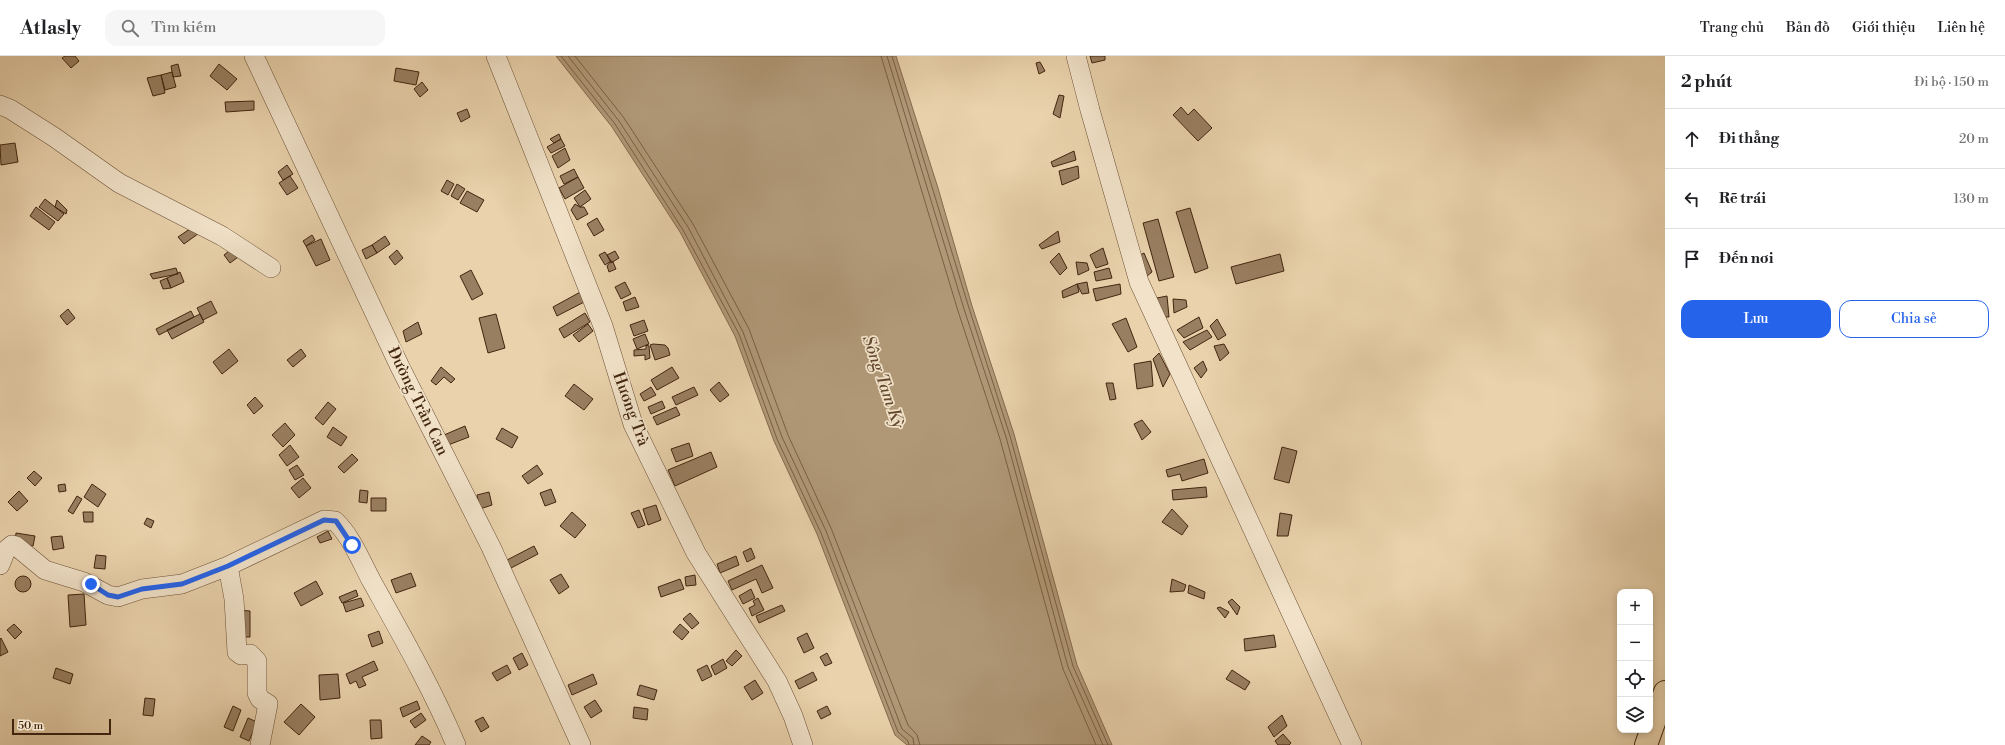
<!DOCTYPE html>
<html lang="vi">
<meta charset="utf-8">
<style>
:root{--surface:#fff;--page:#f6f6f6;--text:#202124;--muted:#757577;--line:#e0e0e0;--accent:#2563eb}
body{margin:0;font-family:"Libre Bodoni",serif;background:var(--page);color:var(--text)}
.controls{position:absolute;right:12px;bottom:12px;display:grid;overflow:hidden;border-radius:8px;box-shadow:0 2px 6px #0003}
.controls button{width:36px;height:36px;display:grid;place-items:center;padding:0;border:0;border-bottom:1px solid var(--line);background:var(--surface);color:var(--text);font:20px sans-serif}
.scale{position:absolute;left:12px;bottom:10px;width:99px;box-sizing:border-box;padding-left:4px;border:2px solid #42260f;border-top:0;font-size:11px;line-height:14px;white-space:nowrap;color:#42260f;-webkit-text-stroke:3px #f1e2c9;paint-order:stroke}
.stop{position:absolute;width:12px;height:12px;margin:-9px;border:3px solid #2563eb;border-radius:50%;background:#fff}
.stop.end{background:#2563eb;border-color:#fff;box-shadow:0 1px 4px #0008}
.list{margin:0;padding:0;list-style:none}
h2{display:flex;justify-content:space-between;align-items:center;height:52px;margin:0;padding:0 16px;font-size:17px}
h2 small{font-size:13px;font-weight:400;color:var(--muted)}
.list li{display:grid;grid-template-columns:26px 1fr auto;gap:12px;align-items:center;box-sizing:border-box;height:60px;padding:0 16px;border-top:1px solid var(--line)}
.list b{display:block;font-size:15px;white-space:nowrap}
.list em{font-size:13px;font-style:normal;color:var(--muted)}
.actions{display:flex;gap:8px;padding:12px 16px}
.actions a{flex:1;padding:9px 0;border:1px solid var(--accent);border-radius:12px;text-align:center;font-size:14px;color:var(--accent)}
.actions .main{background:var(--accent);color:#fff}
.icon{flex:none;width:22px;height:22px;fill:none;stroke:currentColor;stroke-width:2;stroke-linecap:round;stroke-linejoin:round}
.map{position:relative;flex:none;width:1665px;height:689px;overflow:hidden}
header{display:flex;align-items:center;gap:24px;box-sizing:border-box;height:56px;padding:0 20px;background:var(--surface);border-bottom:1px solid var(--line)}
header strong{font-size:19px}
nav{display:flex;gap:22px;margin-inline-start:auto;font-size:14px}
.search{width:280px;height:36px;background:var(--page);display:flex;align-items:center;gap:10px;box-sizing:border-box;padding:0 14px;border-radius:12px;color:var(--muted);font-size:15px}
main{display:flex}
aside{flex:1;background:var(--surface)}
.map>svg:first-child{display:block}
</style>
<header>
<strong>Atlasly</strong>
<div class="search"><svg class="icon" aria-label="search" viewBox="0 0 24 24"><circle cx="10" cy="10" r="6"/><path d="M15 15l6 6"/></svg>Tìm kiếm</div>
<nav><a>Trang chủ</a><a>Bản đồ</a><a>Giới thiệu</a><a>Liên hệ</a></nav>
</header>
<main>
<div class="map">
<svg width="1665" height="689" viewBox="0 0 1665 689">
<rect width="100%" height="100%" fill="#e9d2ac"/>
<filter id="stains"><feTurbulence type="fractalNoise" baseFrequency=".005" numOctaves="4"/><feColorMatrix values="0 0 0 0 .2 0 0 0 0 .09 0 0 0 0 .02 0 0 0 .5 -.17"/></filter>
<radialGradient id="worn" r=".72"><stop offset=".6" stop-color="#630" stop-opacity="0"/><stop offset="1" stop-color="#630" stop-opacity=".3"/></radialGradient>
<path fill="#b09877" stroke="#846a4d" d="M556 0H896L938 132 972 250 1014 378 1077 609 1112 689H907L895 679 817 478 774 385 735 280 680 176 612 71Z"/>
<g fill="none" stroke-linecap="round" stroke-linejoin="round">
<path stroke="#795f43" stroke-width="1" d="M561 0 615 68 683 174 739 278 777 383 821 477 898 676 908 685 909 689
M568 0 619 65 688 171 743 276 782 381 826 475 902 673 913 682 914 689
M575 0 624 62 693 168 749 273 788 379 831 472 908 669 917 679 920 689
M881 0 958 255 1000 383 1063 613 1096 689
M887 0 964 253 1006 381 1068 611 1103 689
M892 0 969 252 1010 380 1073 610 1108 689"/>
</g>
<path fill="#997f61" stroke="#42260f" d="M65 0H75L79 5 71 12 62 2Z
M1090 0H1105V4L1092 7Z
M1040 6 1045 15 1039 18 1036 7Z
M178 8 181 20 173 21 171 10Z
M219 8 237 23 227 34 210 20Z
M396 12 419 16 416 29 394 25Z
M172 16 176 31 165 34 161 19Z
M161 19 165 37 153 40 147 22Z
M422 26 428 34 420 41 414 33Z
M1059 39 1064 40 1060 62 1053 58Z
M254 45V54L226 56 225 46Z
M1181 51 1188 59 1194 53 1212 72 1198 85 1173 59Z
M467 53 470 61 461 66 457 57Z
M559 78 561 83 554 87 550 83Z
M561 83 565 90 551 97 547 91Z
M15 87 18 106 1 109 0 89Z
M565 92 570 104 558 112 552 100Z
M1074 95 1076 104 1053 111 1051 106Z
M287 109 293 118 283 124 278 116Z
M1078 110 1079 122 1062 129 1059 115Z
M574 113 578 121 564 128 560 120Z
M290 120 298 132 287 139 279 127Z
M578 121 584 132 565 143 559 132Z
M447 124 454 128 448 139 441 135Z
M457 128 465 133 458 144 451 140Z
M585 134 591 143 580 151 574 142Z
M467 135 484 144 477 156 460 147Z
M45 143 64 158 58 165 39 151Z
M57 144 67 154 66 158 55 151Z
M575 148 580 151H584L588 158 577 164 571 154Z
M36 151 55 166 49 174 30 160Z
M1190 152 1208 212 1195 217 1176 156Z
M597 162 604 174 594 180 587 168Z
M1158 163 1174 221 1159 225 1143 167Z
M197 168 202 175 184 188 178 181Z
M1058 175 1060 186 1042 193 1039 189Z
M312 179 315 184 306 190 303 185Z
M385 180 390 188 377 197 372 189Z
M321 183 330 204 316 210 306 190Z
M372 189 377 197 366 203 362 194Z
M234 191 241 199 230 207 224 199Z
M1103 192 1108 208 1096 212 1090 199Z
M397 194 403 202 395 209 389 201Z
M615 195 619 202 611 207 607 199Z
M605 196 611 205 605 209 599 199Z
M1059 197 1067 212 1060 219 1050 206Z
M1144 197 1152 216 1147 220 1140 199Z
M1280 198 1284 215 1236 228 1231 211Z
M611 205 613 206 616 213 609 216 607 210Z
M1076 206 1087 207 1089 214 1078 219Z
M176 212 178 218 153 223 150 218Z
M1109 212 1112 222 1096 225 1094 216Z
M471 214 483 238 472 244 460 220Z
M180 216 184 226 171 232 167 222Z
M167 222 171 232 163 233 160 225Z
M625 226 631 238 621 243 615 231Z
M1087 226 1089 237 1082 238 1077 228Z
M1077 228 1079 236 1063 242 1062 235Z
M1120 228 1121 238 1096 245 1093 233Z
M584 234 590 243 557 260 553 251Z
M1167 240 1169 261H1160L1157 242Z
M635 241 639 251 626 255 623 246Z
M1173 243 1186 244 1187 251 1174 257Z
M211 245 217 257 203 264 197 252Z
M68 253 75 262 67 269 60 260Z
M191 255 194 261 159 279 156 273Z
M585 257 590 266 564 282 559 273Z
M200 258 204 266 172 283 167 274Z
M496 258 505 292 488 297 479 262Z
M1199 261 1203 272 1184 282 1177 274Z
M1126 262 1137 291 1128 296 1112 268Z
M1217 263 1226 279 1218 284 1210 270Z
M644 264 648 275 634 280 630 269Z
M418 266 422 278 406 286 403 275Z
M588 268 593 275 579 286 573 279Z
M1207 274 1212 281 1190 294 1183 286Z
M645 278 649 288 637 293 633 283Z
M653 288 665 289 668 292 670 299 655 304 650 289Z
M1224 288 1229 297 1220 305 1214 290Z
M646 289 649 290 650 302 645 304V299L634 300V294L646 293Z
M229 293 238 305 222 318 213 306Z
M301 293 306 300 293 311 287 304Z
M1159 297 1170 318 1163 331 1153 303Z
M1151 305 1153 330 1137 333 1134 308Z
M1203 305 1207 314 1201 322 1194 312Z
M441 311 455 323 451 327 444 321 436 329 431 325Z
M672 311 679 322 657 334 651 324Z
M719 326 729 339 720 346 710 334Z
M1106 327H1113L1116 343 1110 344Z
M574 328 593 343 584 354 565 340Z
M651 331 656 339 644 345 640 338Z
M694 331 698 339 676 349 672 341Z
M255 341 263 350 254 358 247 349Z
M662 345 665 352 651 358 648 351Z
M328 346 336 353 323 369 315 362Z
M676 351 680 359 657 369 653 361Z
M1142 364 1151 376 1142 384 1134 368Z
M285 367 295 379 283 391 272 379Z
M465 370 469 381 448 389 444 379Z
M333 371 347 381 341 390 327 381Z
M502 372 518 381 512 392 496 383Z
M689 387 693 400 676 406 671 393Z
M290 389 299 401 287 410 279 399Z
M1282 391 1297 395 1289 427 1274 423Z
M711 396 717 411 675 430 668 414Z
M352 398 358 404 344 417 338 411Z
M1204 403 1208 417 1182 425 1180 418 1168 421 1166 414Z
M297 409 304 419 295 424 289 414Z
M537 409 543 418 528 428 522 420Z
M34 415 42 422 35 430 27 422Z
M303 422 311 432 299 442 291 432Z
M65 428 66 435 59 436 58 429Z
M92 428 106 438 98 451 84 441Z
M1206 431 1207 441 1173 444 1172 434Z
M551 433 556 446 545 450 540 437Z
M360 434 368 435 367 447 359 446Z
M19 435 28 445 17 455 8 446Z
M489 436 492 449 480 453 477 439Z
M77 440 82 443 73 458 68 455Z
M371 442H386V455H371Z
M656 449 661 464 648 469 643 453Z
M1172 453 1188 470 1182 479 1162 466Z
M639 454 645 469 638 472 631 457Z
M83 456H93V466H84Z
M572 456 586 469 575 482 560 470Z
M1280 457 1292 459 1288 480H1277Z
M147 462 154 465 151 472 144 468Z
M328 475 332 483 320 487 317 481Z
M16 477 35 480 33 490 15 487Z
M62 480 64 492 53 494 51 481Z
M534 490 538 498 511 512 507 504Z
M751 492 755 502 747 506 743 496Z
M96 499 106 500 105 513 94 512Z
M736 500 739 509 720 517 717 508Z
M762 509 773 532 762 537 756 523 732 534 728 525Z
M411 517 416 530 396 537 391 524Z
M561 518 569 531 559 538 550 524Z
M695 519 696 529 686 530 685 521Z
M15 528a8 8 0 1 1 16 0a8 8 0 1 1-16 0Z
M680 523 684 533 661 541 658 531Z
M1172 523 1186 529 1184 535 1170 536Z
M316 525 323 538 301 550 294 537Z
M1189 529 1205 536 1204 543 1188 537Z
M751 533 755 542 743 548 739 540Z
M356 534 358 540 342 547 339 541Z
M84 538 86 569 70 571 68 539Z
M361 542 364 550 346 556 343 547Z
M758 542 764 554 752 560 749 552 755 549 753 545Z
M1232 543 1240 551 1237 559 1228 546Z
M782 549 785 555 759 567 756 560Z
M1220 551 1229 556 1225 562 1217 552Z
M237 554 250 555V581H236Z
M690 557 699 567 692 573 683 563Z
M14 568 22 576 15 583 7 574Z
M680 568 689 576 682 584 673 576Z
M379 575 383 587 372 591 368 579Z
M807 577 814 592 804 597 797 582Z
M1274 579 1276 591 1245 595 1244 583Z
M1 582 8 596 0 600V583Z
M736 594 742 600 732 610 726 605Z
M522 597 528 609 519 614 513 602Z
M827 597 832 607 825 610 820 601Z
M723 603 727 612 715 619 711 610Z
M374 605 378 614 362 621 366 629 359 632 356 625 350 628 346 618Z
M507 609 511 617 497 625 492 617Z
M707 609 712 620 702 625 697 614Z
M56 612 73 618 70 628 53 622Z
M1232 614 1250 626 1245 634 1226 623Z
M813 616 817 624 799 633 795 625Z
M338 618 340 642 320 644 319 619Z
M593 618 597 628 572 639 568 629Z
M755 624 763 637 752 644 744 631Z
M640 629 657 634 654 644 637 639Z
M145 642 155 643 153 660 143 659Z
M595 644 602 655 591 662 584 651Z
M417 645 420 653 403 661 400 652Z
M301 648 315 661 299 679 284 666Z
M233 650 241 654 233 675 224 671Z
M827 650 831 658 821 663 817 655Z
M634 651 648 653 647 664 633 662Z
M421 657 426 664 415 672 410 665Z
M1282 659 1287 670 1274 681 1268 671Z
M483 661 489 671 481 676 475 665Z
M248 662 257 666 249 685 240 681Z
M370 664H381L382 682 371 683Z
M1283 678 1291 687 1289 689H1278L1275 685Z
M422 680 431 686 429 689H415Z"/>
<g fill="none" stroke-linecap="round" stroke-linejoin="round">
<defs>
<path id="minor" d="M254 0 400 311 491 491 581 689
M496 0 603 270 633 368 696 497 777 625 793 660 803 689
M1076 0 1090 54 1139 226 1352 689
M0 49 10 53 54 81 119 127 222 180 271 212
M0 509 6 494 12 489 16 490 45 514 84 526 108 539 118 541 142 533 182 528 228 510 324 464 335 465C351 480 361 505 371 524 401 578 432 632 456 689
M228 510 234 543 237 596 241 599 250 598 257 605V637L260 643 268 648 260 689"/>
<path id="highway" d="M1646 689 1665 636"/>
</defs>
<use href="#minor" stroke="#6c5136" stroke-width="20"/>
<use href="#highway" stroke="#42260f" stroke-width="24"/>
<use href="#minor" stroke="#f1e2c9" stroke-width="19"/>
<use href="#highway" stroke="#e9d2ac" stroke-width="22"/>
</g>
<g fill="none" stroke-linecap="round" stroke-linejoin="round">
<path stroke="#2563eb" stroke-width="5" d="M91 528 108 539 118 541 142 533 182 528 228 510 324 464 336 465 352 489"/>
</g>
<g text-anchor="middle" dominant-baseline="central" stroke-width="3.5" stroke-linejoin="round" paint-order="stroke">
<g font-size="16" fill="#42260f" stroke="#f1e2c9">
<text transform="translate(418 345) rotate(64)">Đường Trần Can</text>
<text transform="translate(631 353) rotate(70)">Hương Trà</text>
</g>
<g font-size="17" font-style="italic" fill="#63482e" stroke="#f1e2c9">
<text transform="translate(883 326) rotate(71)">Sông Tam Kỳ</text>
</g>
</g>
<rect width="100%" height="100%" filter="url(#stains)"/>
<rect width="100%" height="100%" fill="url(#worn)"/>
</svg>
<div class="controls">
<button>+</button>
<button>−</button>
<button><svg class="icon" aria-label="locate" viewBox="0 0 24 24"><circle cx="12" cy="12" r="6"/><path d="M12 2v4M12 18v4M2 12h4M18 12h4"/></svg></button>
<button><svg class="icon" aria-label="layers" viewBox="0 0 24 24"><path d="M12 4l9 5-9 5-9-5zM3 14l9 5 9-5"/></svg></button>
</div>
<div class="scale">50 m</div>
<div class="stop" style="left:352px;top:489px"></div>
<div class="stop end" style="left:91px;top:528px"></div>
</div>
<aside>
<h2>2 phút<small>Đi bộ · 150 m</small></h2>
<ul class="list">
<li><svg class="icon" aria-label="ahead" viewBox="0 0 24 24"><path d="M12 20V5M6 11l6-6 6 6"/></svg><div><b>Đi thẳng</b></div><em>20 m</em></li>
<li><svg class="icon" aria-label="left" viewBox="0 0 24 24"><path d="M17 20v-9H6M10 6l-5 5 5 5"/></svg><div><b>Rẽ trái</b></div><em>130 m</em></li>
<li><svg class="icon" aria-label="arrive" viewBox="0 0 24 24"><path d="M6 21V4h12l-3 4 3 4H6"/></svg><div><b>Đến nơi</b></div></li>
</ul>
<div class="actions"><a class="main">Lưu</a><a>Chia sẻ</a></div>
</aside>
</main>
